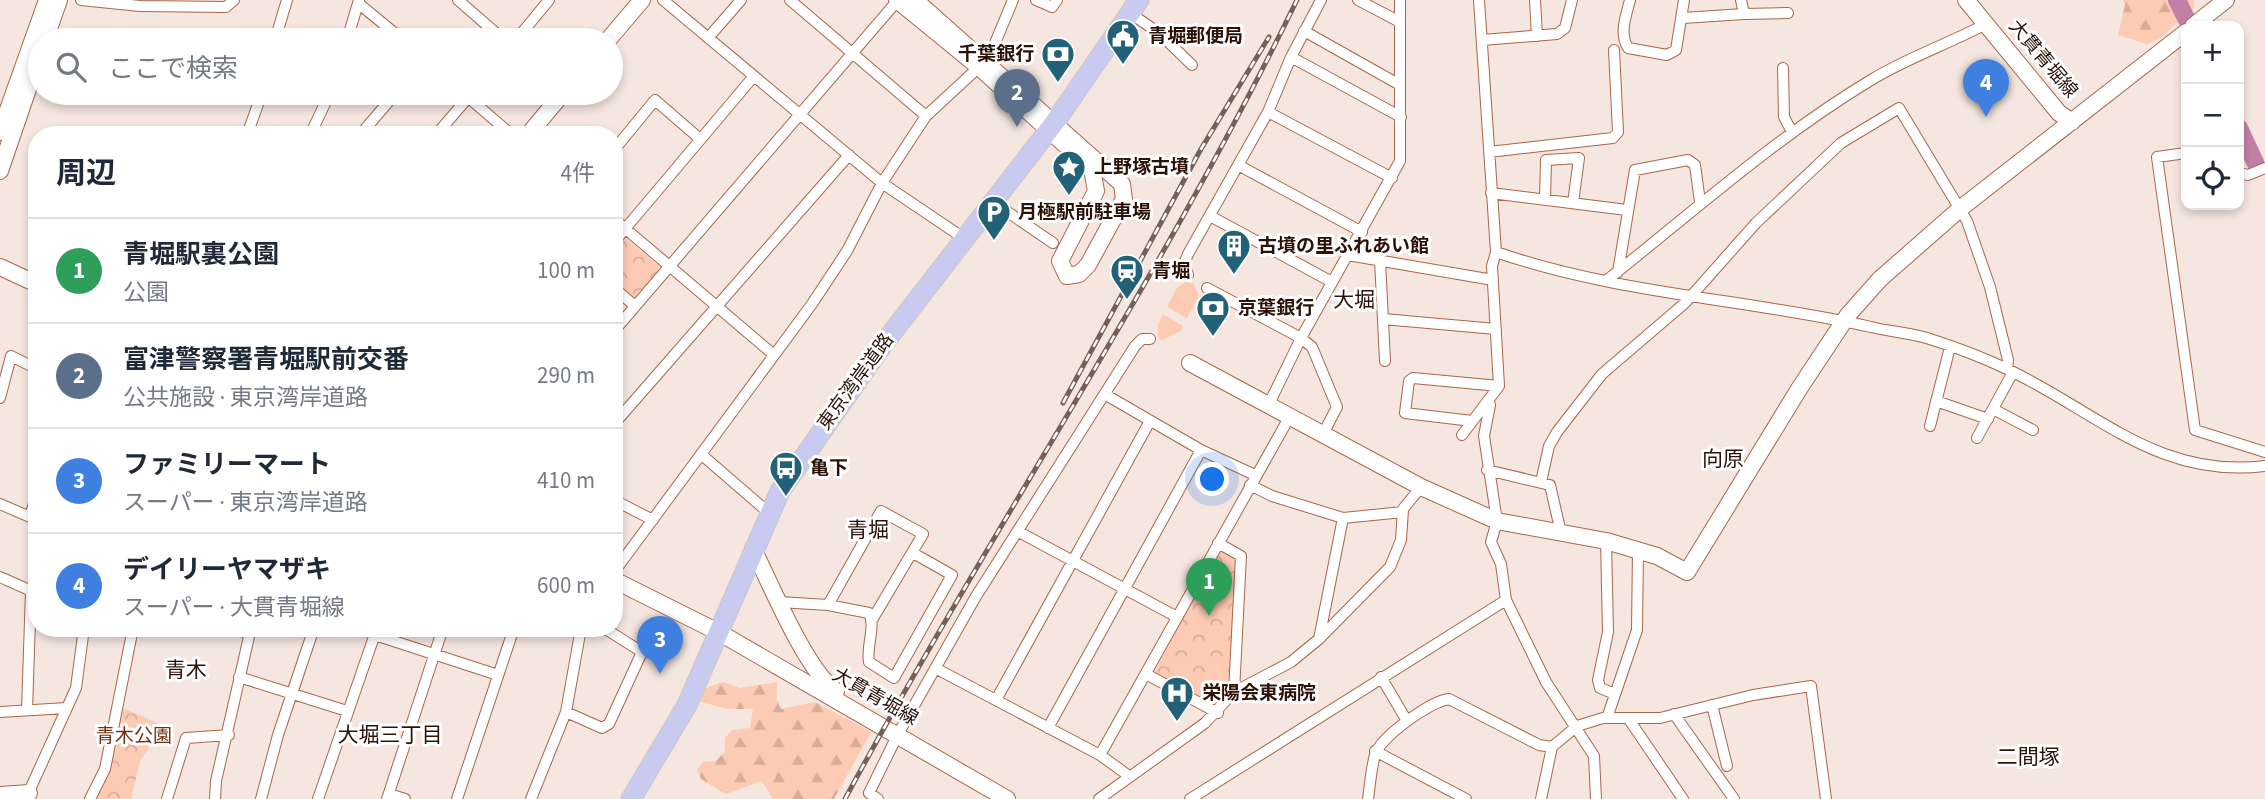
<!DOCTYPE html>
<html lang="ja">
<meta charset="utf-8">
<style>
:root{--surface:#fff;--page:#f6f6f7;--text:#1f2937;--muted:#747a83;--line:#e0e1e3;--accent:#b45309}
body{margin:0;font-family:"Source Sans 3","Noto Sans JP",sans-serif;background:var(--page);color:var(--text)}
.controls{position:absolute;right:21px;top:21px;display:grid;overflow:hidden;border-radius:14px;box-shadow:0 4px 10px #0003}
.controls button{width:63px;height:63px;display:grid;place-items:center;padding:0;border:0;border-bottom:2px solid var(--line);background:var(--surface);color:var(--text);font:35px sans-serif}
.you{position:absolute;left:1213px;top:480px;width:24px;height:24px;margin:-18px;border:5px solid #fff;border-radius:50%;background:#1a73e8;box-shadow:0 0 0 10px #1a73e833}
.badge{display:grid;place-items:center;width:46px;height:46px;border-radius:50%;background:var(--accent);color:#fff;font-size:23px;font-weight:700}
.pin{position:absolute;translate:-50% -58px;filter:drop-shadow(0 2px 4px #0008)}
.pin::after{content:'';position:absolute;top:37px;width:24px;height:21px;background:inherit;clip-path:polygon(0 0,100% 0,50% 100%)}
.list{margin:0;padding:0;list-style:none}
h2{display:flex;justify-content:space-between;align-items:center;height:91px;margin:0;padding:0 28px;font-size:30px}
h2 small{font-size:23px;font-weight:400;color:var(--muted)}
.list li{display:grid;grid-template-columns:46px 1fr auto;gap:21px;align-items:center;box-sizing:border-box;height:105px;padding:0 28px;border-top:2px solid var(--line)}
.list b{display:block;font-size:26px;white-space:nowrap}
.list p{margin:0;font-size:23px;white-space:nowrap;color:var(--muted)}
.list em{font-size:23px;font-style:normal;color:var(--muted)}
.icon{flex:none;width:38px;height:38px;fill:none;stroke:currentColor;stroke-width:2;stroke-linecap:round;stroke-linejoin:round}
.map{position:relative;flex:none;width:2265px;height:799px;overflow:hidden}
.search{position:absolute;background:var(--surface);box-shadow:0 4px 10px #0003;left:28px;top:28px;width:595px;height:77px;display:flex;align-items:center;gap:18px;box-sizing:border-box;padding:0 24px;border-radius:38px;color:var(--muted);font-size:26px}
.panel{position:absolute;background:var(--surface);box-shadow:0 4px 10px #0003;left:28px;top:126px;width:595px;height:511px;border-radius:28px}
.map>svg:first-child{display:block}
</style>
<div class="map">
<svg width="2265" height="799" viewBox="0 0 2265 799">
<defs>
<pattern id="forest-firs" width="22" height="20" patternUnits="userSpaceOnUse" patternTransform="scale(1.75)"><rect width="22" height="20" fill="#fdcab4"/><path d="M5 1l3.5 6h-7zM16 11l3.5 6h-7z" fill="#d9ac99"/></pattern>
<pattern id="park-crowns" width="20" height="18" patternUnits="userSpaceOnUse" patternTransform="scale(1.75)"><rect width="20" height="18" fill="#fdcab4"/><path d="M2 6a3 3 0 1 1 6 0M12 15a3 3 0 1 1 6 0" fill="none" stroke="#d9ac99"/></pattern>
</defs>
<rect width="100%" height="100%" fill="#f5e6e0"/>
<path fill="#fdcab4" d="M1186 282 1194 284 1199 295 1187 318 1167 307 1177 288Z
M1163 314 1183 326 1181 331 1162 340 1158 337V325Z"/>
<path fill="url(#forest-firs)" d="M2123 0H2194V8L2159 39 2147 44 2118 35 2125 5Z
M723 682 740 688 777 682V700L781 709 815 702 871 732 834 799H773L762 781 726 794 701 779 697 770 703 762 715 761 725 752V738L732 730 750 728 753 709H728L701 702 698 691Z"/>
<path fill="url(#park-crowns)" d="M621 238H625L659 266V271L636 297H631L614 283V246Z
M1219 547 1239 557 1231 692 1217 708 1153 675Z
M121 707 164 726 140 761 131 799H93Z"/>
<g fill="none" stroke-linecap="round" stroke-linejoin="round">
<path stroke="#c380a7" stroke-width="18" d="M2177 0 2187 20
M2239 128 2255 162"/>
<defs>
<path id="street" d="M81 0 140 6 226 7 234 0
M458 0 504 40
M663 0 882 183 965 239
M790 0 926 116
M1036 0 1052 7 1057 0
M1358 0 1400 22
M1535 0 1537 36
M1630 0C1626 16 1619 33 1628 48L1667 55 1676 50 1684 0
M358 3 403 40
M1130 13 1159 33 1192 65
M1744 14 1788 13
M1683 18 1744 14 1741 0
M1304 31 1400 85
M708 38 741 0
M275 40 287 0
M347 40 359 0
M516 40 549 0
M1482 40 1557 34 1565 28 1572 0
M1291 57 1401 117
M983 58 993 48 1013 0
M1783 68 1784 117 1792 132
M463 93 512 135
M1268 112 1392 178
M247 135 262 93
M310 135 330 93
M360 135 396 93
M436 135 472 93
M614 150 655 100 700 139
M1489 152 1613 138 1618 132 1614 50
M2186 153 2157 157 2195 430 2265 452
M1238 165 1362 232
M2239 173 2248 175 2265 168
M1491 193 1627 210
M1545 199 1546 160 1579 158 1573 203
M993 202 1053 243
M1210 216 1332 282
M614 219 774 355
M614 242 754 76
M1496 252C1617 294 1747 299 1871 327 1891 332 1914 333 1933 340 1958 348 1984 358 2007 369 2096 411 2158 479 2265 466
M1348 255 1493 280
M1380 260 1385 361
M1618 272 1635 170 1688 160 1695 165 1700 202
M1188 275 1184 264 1188 254 1268 112 1291 57 1321 0
M1607 280C1694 211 1775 138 1871 80 1907 58 1948 44 1986 24
M614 288 635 306
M1207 288 1301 338 1312 347 1337 407 1323 434
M1383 319 1496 329
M614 331 898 0
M1106 395 1201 450 1255 475
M0 398 11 356 37 369
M1936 401 1988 419
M1269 404 1301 338 1400 161V0
M1490 405 1484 436 1497 521 1491 542 1501 564 1506 600 1546 682 1594 756 1596 799
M1993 409 2033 430
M1472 421 1405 413 1409 381 1413 378 1499 386
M614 424 849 155
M1930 426 1950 347
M1462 435 1499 386 1492 266 1496 252 1479 0
M1977 438 2013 372
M702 455 769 513
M1487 470 1550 485 1561 533
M1541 482 1549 446 1557 432 1602 374 1685 303 1756 223 1841 143 1899 108 1967 221 1990 287 2008 360 2007 369
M1250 485 1272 496 1343 518 1403 512
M614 500 653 520
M0 504 37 520
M30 517 37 493
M1019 532 1177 617
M1606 541 1608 632 1598 680 1600 688 1615 694
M1218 543 1241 556 1234 692
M614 572 812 304 847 251 882 183 926 116 979 67
M0 577 36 593
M779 602 828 605 869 613C876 627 866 646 869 662L894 678 952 575 913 553
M828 605 881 511 923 534 872 620
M234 628 249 634
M375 635 498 675
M1319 639 1343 518
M937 669 1100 755 1129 776
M1146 674 1218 713
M239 677 347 711
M1381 677 1407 721
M996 700 1150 421
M1712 705 1727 766
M27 710 31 591
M0 712 67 708
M566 712 602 728 609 724 642 652 604 628
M1674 714 1734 799
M1607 718 1637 630 1638 549
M1628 718 1683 799
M1048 728 1201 450
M1375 751 1466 799
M1100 755 1290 416
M389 794 405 799
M27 796 76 688 84 628
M90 799 105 769 133 628
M167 799 186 738 229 735
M215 799 216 781 251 628
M261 799 278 735 314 628
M318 799 377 628
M387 799 443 628
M457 799 514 628
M531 799 566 712 581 628
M878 799 869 793 898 734 975 598 1135 346 1142 339H1150
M1099 799 1205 723 1234 692 1291 662 1319 639 1390 567 1401 540 1403 509 1421 487
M1190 799 1506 600
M1368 799C1370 785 1371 769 1375 755 1380 737 1431 701 1449 699L1539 745 1552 747 1577 726 1603 718H1660L1753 695 1811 686 1826 799
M1541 799 1552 747"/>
<path id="secondary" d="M897 0 979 67 1092 169 1096 191 1060 261 1067 276 1079 274 1088 265 1124 199 1122 184 915 0
M1966 0 2059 113 2072 122
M2193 26 2226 0
M45 40 59 0
M608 40 642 0
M0 132 47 0
M528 135 563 93
M0 171 40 54
M0 267 37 284
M1190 363 1421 487 1497 521 1606 541 1657 556 1687 572 1799 389 1848 315 1880 279 1961 208 2186 32
M753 549C771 584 806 671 836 691
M614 580 720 633 1007 799
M0 795 29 793"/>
<path id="highway" d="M631 799 687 705 780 491 884 343 1055 122 1139 0"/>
</defs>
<use href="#street" stroke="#a8664a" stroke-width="12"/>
<use href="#secondary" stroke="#a8664a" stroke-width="18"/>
<use href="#highway" stroke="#ccc6c3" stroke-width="21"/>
<use href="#street" stroke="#fff" stroke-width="10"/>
<use href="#secondary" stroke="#fff" stroke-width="16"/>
<use href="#highway" stroke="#c9caf0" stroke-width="19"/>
<defs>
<path id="rail" d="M1063 403 1201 149 1269 37
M845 799C990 530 1163 276 1297 0"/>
</defs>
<use href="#rail" stroke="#755f56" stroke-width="5"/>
<use href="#rail" stroke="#fff" stroke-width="2.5" stroke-dasharray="8" stroke-linecap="butt"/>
</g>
<defs>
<symbol id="civic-pin" viewBox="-11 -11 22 30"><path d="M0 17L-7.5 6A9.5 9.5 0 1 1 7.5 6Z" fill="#226177" stroke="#fff"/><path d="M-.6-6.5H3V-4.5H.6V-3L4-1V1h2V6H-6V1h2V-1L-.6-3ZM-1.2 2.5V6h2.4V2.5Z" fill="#fff"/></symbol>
<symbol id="bank-pin" viewBox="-11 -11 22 30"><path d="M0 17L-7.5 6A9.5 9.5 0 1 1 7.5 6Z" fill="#226177" stroke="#fff"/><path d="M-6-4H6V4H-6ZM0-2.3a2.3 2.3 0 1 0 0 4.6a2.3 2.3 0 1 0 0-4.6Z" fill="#fff"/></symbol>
<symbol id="sight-pin" viewBox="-11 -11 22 30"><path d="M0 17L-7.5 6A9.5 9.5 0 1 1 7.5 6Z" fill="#226177" stroke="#fff"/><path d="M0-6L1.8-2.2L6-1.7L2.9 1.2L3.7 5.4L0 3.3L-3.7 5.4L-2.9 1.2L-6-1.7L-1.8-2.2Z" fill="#fff"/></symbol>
<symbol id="parking-pin" viewBox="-11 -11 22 30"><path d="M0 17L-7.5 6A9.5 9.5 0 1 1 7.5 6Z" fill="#226177" stroke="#fff"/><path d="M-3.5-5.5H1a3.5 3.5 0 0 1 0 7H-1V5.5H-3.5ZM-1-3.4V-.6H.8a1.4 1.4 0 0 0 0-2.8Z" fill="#fff"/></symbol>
<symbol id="building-pin" viewBox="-11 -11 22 30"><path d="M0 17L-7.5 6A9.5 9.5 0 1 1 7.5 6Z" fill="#226177" stroke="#fff"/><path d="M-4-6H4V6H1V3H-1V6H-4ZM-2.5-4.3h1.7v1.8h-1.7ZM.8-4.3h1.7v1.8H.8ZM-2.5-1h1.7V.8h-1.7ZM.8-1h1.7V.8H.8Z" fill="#fff"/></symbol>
<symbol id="station-pin" viewBox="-11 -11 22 30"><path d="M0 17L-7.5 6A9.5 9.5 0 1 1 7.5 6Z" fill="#226177" stroke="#fff"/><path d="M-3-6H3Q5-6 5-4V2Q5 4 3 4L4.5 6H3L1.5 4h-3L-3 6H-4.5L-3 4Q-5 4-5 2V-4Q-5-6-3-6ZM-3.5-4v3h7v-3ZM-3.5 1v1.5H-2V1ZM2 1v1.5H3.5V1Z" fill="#fff"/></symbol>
<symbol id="bus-pin" viewBox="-11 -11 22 30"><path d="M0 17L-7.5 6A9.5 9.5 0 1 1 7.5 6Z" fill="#226177" stroke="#fff"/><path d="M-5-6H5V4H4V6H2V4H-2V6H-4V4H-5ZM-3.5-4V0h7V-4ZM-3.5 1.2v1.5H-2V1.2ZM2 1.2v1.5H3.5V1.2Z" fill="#fff"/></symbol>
<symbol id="hospital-pin" viewBox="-11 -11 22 30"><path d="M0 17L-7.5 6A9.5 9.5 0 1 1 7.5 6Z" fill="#226177" stroke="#fff"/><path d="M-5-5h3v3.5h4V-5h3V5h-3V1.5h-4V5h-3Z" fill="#fff"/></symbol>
</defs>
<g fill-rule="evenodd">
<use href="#civic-pin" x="1104" y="17" width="38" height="52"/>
<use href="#bank-pin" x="1039" y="35" width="38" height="52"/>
<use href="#sight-pin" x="1050" y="148" width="38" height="52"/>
<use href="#parking-pin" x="975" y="193" width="38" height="52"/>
<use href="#building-pin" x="1215" y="227" width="38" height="52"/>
<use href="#station-pin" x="1108" y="252" width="38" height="52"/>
<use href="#bank-pin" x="1194" y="289" width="38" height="52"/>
<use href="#bus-pin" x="767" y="449" width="38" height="52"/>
<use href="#hospital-pin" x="1158" y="674" width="38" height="52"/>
</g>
<g text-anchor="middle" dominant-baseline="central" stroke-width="6" stroke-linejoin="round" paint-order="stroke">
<g font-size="19" font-weight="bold" fill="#2b1106" stroke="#fff" text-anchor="start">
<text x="1148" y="36">青堀郵便局</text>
<text x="1034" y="54" text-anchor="end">千葉銀行</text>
<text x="1094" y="167">上野塚古墳</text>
<text x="1018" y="212">月極駅前駐車場</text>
<text x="1258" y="246">古墳の里ふれあい館</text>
<text x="1152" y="271">青堀</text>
<text x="1238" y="308">京葉銀行</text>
<text x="810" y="468">亀下</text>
<text x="1202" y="693">栄陽会東病院</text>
</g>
<g font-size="19" fill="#2b1106" stroke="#fff">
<text transform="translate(2043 59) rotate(50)">大貫青堀線</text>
<text transform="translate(856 382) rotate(-54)">東京湾岸道路</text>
<text transform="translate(875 697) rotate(30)">大貫青堀線</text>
</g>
<g font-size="19" fill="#71300f" stroke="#fff">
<text x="134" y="736">青木公園</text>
</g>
<g font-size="21" fill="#2b1106" stroke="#fff">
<text x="1354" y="300">大堀</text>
<text x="1723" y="459">向原</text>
<text x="868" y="530">青堀</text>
<text x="186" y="670">青木</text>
<text x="390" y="735">大堀三丁目</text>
<text x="2028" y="757">二間塚</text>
</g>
</g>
</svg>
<div class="controls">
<button>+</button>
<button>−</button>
<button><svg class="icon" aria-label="locate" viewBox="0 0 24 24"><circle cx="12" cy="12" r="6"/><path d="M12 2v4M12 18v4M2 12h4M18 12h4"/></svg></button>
</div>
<div class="you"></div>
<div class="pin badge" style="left:1209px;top:616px;background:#2e9e5b">1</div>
<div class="pin badge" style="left:1017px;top:127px;background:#5c6f8a">2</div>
<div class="pin badge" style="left:660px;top:674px;background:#3f7fe0">3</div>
<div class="pin badge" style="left:1986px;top:117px;background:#3f7fe0">4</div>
<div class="search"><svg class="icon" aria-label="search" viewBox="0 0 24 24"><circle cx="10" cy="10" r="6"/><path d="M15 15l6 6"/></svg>ここで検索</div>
<section class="panel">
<h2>周辺<small>4件</small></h2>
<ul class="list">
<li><span class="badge" style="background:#2e9e5b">1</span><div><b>青堀駅裏公園</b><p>公園</p></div><em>100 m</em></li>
<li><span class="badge" style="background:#5c6f8a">2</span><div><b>富津警察署青堀駅前交番</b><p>公共施設 · 東京湾岸道路</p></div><em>290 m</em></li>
<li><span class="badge" style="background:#3f7fe0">3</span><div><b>ファミリーマート</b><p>スーパー · 東京湾岸道路</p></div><em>410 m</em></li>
<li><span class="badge" style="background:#3f7fe0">4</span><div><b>デイリーヤマザキ</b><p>スーパー · 大貫青堀線</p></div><em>600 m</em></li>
</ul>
</section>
</div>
